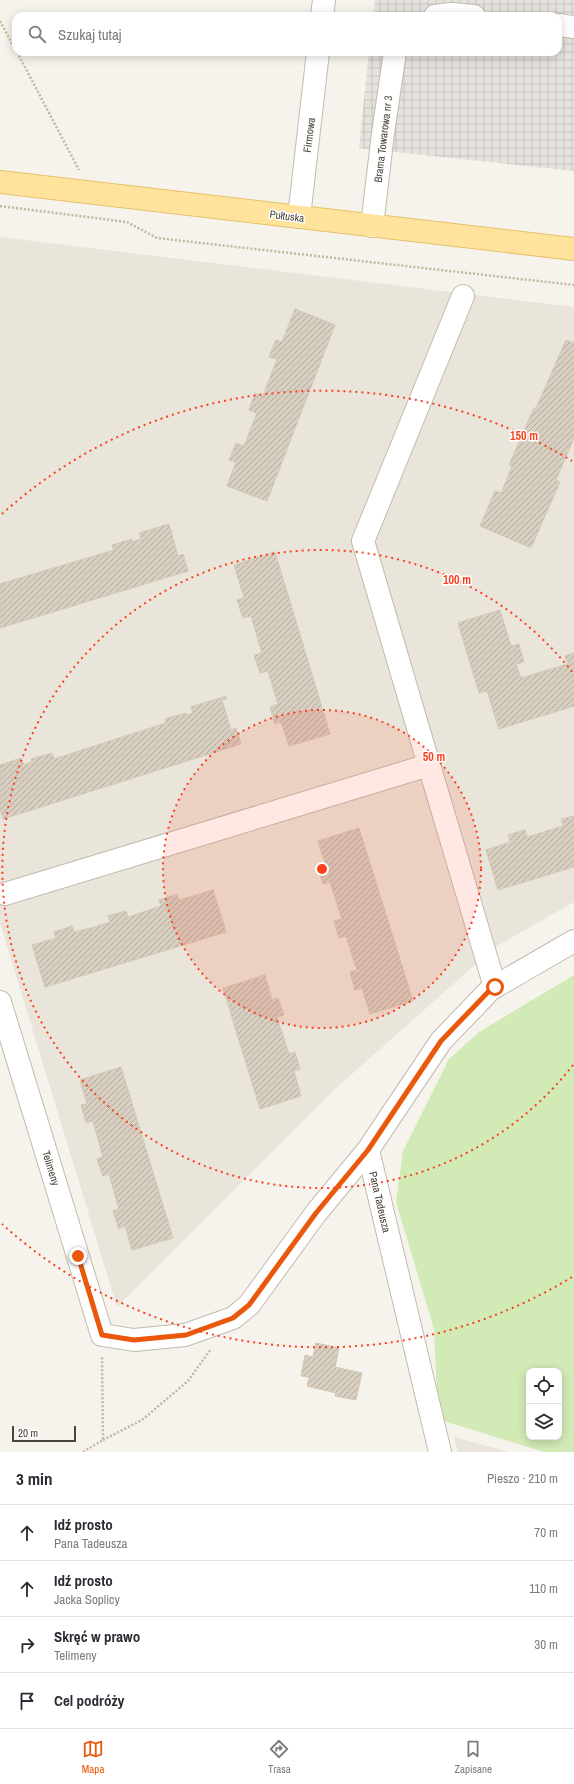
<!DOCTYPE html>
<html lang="pl">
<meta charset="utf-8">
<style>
:root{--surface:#fff;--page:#f2f2f3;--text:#2b2b33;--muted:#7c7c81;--line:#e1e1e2;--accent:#ea580c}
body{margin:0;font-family:"Archivo Narrow",sans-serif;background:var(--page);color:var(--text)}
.controls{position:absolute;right:12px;bottom:12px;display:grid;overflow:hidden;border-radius:8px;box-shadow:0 2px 10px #0003}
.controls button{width:36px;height:36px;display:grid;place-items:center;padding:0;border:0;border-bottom:1px solid var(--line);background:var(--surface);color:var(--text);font:20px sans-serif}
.scale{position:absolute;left:12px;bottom:10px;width:64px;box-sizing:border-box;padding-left:4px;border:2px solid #4b4439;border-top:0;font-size:11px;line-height:14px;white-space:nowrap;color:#4b4439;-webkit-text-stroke:3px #fff;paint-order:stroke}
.stop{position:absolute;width:12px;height:12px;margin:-9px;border:3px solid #ea580c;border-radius:50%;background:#fff}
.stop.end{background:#ea580c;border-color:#fff;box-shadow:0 1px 4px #0008}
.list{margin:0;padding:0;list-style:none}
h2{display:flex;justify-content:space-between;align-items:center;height:52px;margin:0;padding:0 16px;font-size:17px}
h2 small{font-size:13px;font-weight:400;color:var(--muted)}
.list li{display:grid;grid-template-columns:26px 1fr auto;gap:12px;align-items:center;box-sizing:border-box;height:56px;padding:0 16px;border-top:1px solid var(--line)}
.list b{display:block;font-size:15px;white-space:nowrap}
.list p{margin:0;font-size:13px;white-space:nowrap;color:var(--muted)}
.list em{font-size:13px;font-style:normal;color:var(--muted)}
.icon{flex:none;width:22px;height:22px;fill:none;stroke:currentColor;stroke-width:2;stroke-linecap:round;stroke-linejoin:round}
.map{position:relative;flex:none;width:574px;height:1452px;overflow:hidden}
.search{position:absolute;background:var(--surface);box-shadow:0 2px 10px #0003;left:12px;right:12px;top:12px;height:44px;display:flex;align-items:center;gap:10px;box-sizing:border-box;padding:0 14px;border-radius:12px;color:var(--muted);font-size:15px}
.sheet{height:276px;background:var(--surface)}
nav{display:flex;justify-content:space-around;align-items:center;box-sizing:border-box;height:56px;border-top:1px solid var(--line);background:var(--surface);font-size:11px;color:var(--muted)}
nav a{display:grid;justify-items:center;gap:2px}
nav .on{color:var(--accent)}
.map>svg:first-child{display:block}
</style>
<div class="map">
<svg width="574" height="1452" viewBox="0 0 574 1452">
<defs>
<pattern id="industrial-grid" width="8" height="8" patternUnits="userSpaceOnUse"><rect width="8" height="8" fill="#e6e2dd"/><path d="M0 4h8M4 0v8" fill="none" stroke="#c7c3be"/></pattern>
<pattern id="building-hatch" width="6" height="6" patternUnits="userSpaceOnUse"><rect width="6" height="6" fill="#d8cfc1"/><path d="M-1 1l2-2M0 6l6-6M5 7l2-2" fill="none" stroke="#b1aa9e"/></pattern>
</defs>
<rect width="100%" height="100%" fill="#f6f3ec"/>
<path fill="#eae5da" d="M0 237 574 307V902L495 947 334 1090 117 1307 0 923Z
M454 1437 509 1452H458Z"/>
<path fill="url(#industrial-grid)" d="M375 0H574V171L359 148 369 52H558V16H373Z"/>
<path fill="#d2eab5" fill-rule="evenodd" d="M574 975V1452H544L438 1419 434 1329 396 1202 403 1151 449 1059 479 1032ZM529 1371H559V1437H529Z"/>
<path fill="url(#building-hatch)" stroke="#d3c7b4" d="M295 309 335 325 267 501 227 486 236 462 229 460 236 443 244 446 257 413 249 410 255 393 263 396 277 359 269 357 276 340 282 342Z
M566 340 574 343V438L556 480 560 482 531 548 480 526 495 491 501 493 512 467 509 465 534 408H536Z
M169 524 178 556 183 554 188 571 0 628V584L114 550 112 545 132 539V542L141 539 139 533Z
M275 552 330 734 289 746 281 722 275 724 270 707 278 704 268 671 260 673 254 655 262 653 251 616 243 618 237 600 244 598 234 565Z
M500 610 511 646 519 644 524 662 516 664 521 678 568 664 565 656 574 653V706L499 729 487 691 479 693 458 623Z
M226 696V699L222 700 231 730 236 728 241 744 3 819 0 809V765L21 758 24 765 32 762 31 759 52 753 54 759 166 723 165 719 186 713V715L193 713 191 707Z
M574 816V867L498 890 486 850 510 842 508 835 525 830 527 837 563 826 561 819Z
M359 828 413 1001 370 1014 362 988 355 990 350 972 357 970 346 936 339 938 334 921 342 919 330 882 323 884 318 869 326 866 318 841Z
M213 890 226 932 45 987 32 945 56 938 54 932 72 926 74 932 91 928 110 922 108 916 126 911 128 917 161 906 159 900 177 894 179 900Z
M265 975 272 1000 278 998 284 1015 277 1017 289 1054 295 1052 300 1069 294 1071 301 1096 260 1109 223 988Z
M121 1067 173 1238 132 1250 125 1226 119 1229 113 1211 119 1209 109 1174 103 1176 97 1159 103 1157 93 1121 86 1123 81 1105 87 1104 80 1080Z
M316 1343 339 1348 335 1367 362 1373 356 1400 335 1396 336 1393 307 1386 309 1377 301 1376 305 1355 313 1357Z"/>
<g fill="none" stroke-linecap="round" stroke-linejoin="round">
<defs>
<path id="minor" d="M322 16 324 0
M435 16 451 14 474 16
M558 25 574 27
M299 217 318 52
M372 226 383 133 395 52
M429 765 363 541 463 296
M5 894 429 765 495 987
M0 1002 102 1335 134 1340 185 1335 233 1318 249 1305 316 1213 368 1150
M440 1452 368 1150 441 1041 491 989 574 941"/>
<path id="major" d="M0 182 574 249"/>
</defs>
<use href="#minor" stroke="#c2bbae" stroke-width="24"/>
<use href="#major" stroke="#e6c16a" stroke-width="24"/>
<path stroke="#c4b79f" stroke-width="2.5" stroke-dasharray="2 2" stroke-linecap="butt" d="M0 21 16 51
M17 52 79 170
M0 206 127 222 157 238 574 285
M103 1440 142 1420 188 1381 211 1349
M83 1452 103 1440 102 1356"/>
<use href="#minor" stroke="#fff" stroke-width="22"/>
<use href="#major" stroke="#ffe39c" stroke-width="22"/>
</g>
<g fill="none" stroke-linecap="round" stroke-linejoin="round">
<path stroke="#ea580c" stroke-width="5" d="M78 1256 102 1335 134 1340 186 1335 233 1318 249 1305 316 1213 368 1150 441 1041 491 989 495 987"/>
</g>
<circle cx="322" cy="869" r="159" fill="#fc3f1d" fill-opacity=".12"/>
<g fill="none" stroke="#fc3f1d" stroke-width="2" stroke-dasharray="2 4">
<circle cx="322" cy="869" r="159"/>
<path d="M573 1065A319 319 0 1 1 573 673"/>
<path d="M572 1277A478 478 0 0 1 2 1224M2 514A478 478 0 0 1 572 461"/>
</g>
<g text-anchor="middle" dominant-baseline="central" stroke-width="3" stroke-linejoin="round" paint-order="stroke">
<g font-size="11" fill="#4b4439" stroke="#fff">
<text transform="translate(309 135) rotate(-83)">Firmowa</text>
<text transform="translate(383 139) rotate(-83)">Brama Towarowa nr 3</text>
<text transform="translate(287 216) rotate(7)">Pułtuska</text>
<text transform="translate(51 1168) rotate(73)">Telimeny</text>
<text transform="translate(380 1202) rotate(77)">Pana Tadeusza</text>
</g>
</g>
<circle cx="322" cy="869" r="6" fill="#fc3f1d" stroke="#fff" stroke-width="2"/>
<g font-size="12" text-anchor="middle" font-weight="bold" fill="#fc3f1d" stroke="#fff" stroke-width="3" stroke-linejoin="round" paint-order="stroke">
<text x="524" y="440">150 m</text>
<text x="457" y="584">100 m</text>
<text x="434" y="761">50 m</text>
</g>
</svg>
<div class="controls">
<button><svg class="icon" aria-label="locate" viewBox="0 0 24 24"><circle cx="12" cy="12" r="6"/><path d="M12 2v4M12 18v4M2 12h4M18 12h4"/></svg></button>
<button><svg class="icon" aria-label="layers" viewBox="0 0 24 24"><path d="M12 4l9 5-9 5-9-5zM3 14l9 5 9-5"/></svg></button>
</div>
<div class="scale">20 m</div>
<div class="stop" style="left:495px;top:987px"></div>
<div class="stop end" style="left:78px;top:1256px"></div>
<div class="search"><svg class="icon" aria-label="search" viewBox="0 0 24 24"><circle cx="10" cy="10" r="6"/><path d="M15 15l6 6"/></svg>Szukaj tutaj</div>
</div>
<section class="sheet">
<h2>3 min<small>Pieszo · 210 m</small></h2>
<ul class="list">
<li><svg class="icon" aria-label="ahead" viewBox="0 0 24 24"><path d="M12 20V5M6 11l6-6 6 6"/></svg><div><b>Idź prosto</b><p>Pana Tadeusza</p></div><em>70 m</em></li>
<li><svg class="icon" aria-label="ahead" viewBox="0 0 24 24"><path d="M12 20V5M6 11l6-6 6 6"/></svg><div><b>Idź prosto</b><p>Jacka Soplicy</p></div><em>110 m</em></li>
<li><svg class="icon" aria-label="right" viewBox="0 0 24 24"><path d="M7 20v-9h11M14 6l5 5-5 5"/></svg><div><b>Skręć w prawo</b><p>Telimeny</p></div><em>30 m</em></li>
<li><svg class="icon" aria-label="arrive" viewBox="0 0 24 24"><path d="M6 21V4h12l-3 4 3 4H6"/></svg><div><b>Cel podróży</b></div></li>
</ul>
</section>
<nav>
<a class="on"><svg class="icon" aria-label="map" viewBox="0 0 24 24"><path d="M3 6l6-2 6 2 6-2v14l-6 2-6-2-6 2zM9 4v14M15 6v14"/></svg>Mapa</a>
<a><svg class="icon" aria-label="directions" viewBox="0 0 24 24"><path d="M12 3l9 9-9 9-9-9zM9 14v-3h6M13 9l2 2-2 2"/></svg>Trasa</a>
<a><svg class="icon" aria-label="saved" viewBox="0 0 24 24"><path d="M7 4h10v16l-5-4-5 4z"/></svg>Zapisane</a>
</nav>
